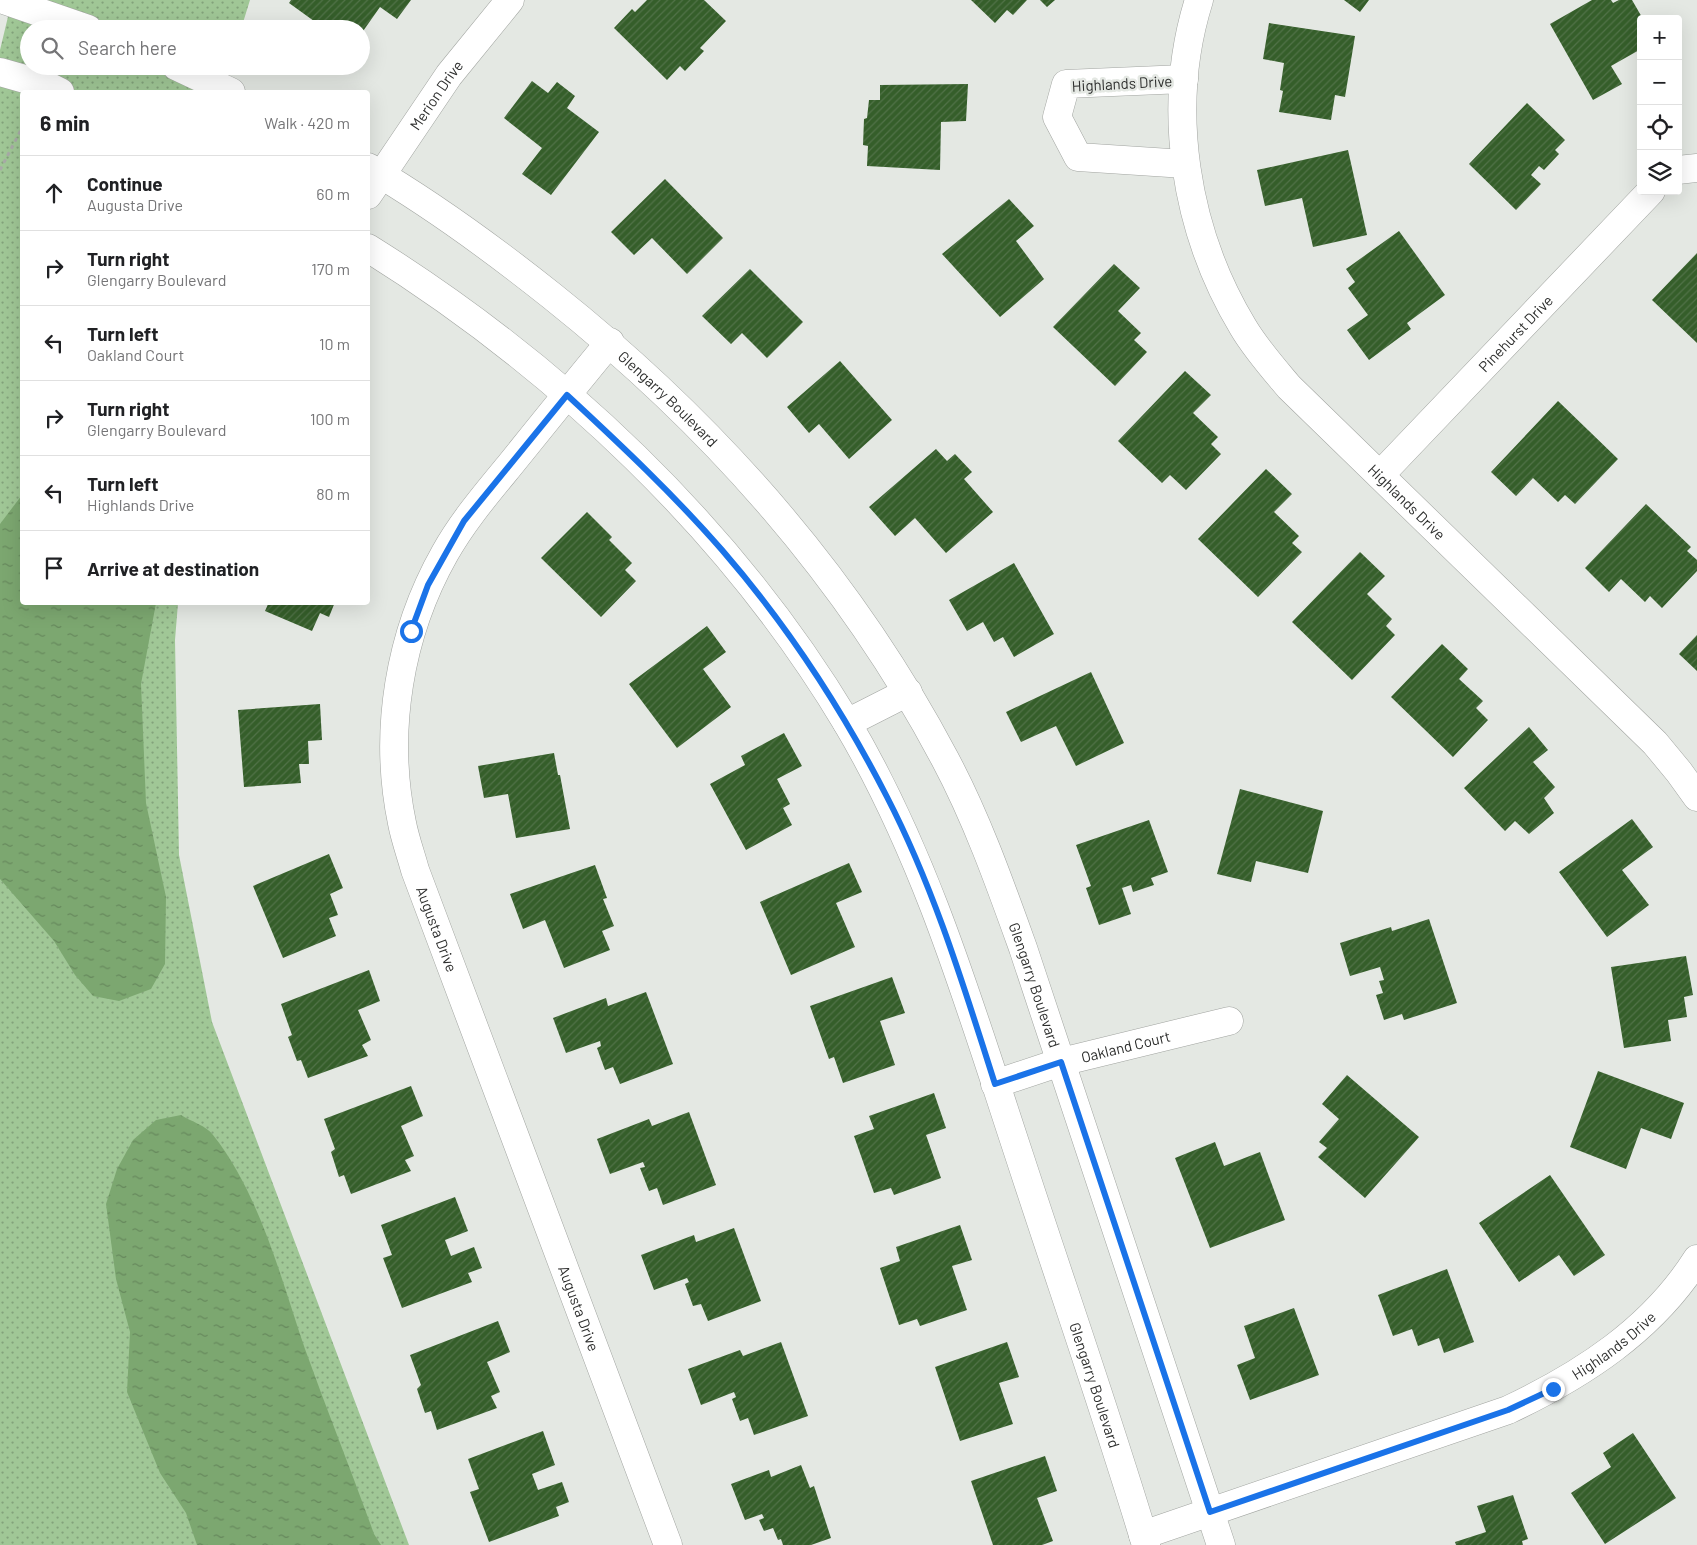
<!DOCTYPE html>
<meta charset="utf-8">
<style>
:root{--surface:#fff;--page:#f6f6f6;--text:#202124;--muted:#757577;--line:#e0e0e0}
body{margin:0;font-family:Barlow,sans-serif;background:var(--page);color:var(--text)}
.controls{position:absolute;right:15px;top:15px;display:grid;overflow:hidden;border-radius:5px;box-shadow:0 5px 20px #0002}
.controls button{width:45px;height:45px;display:grid;place-items:center;padding:0;border:0;border-bottom:1px solid var(--line);background:var(--surface);color:var(--text);font:25px sans-serif}
.stop{position:absolute;width:15px;height:15px;margin:-11px;border:4px solid #1a73e8;border-radius:50%;background:#fff}
.stop.end{background:#1a73e8;border-color:#fff;box-shadow:0 1px 5px #0008}
.list{margin:0;padding:0;list-style:none}
h2{display:flex;justify-content:space-between;align-items:center;height:65px;margin:0;padding:0 20px;font-size:21px}
h2 small{font-size:16px;font-weight:400;color:var(--muted)}
.list li{display:grid;grid-template-columns:32px 1fr auto;gap:15px;align-items:center;box-sizing:border-box;height:75px;padding:0 20px;border-top:1px solid var(--line)}
.list b{display:block;font-size:19px;white-space:nowrap}
.list p{margin:0;font-size:16px;white-space:nowrap;color:var(--muted)}
.list em{font-size:16px;font-style:normal;color:var(--muted)}
.icon{flex:none;width:28px;height:28px;fill:none;stroke:currentColor;stroke-width:2;stroke-linecap:round;stroke-linejoin:round}
.map{position:relative;flex:none;width:1697px;height:1545px;overflow:hidden}
.search{position:absolute;background:var(--surface);box-shadow:0 5px 20px #0002;left:20px;top:20px;width:350px;height:55px;display:flex;align-items:center;gap:12px;box-sizing:border-box;padding:0 18px;border-radius:28px;color:var(--muted);font-size:19px}
.panel{position:absolute;background:var(--surface);box-shadow:0 5px 20px #0002;left:20px;top:90px;width:350px;height:515px;border-radius:5px}
.map>svg:first-child{display:block}
</style>
<div class="map">
<svg width="1697" height="1545" viewBox="0 0 1697 1545">
<defs>
<pattern id="green-dots" width="8" height="8" patternUnits="userSpaceOnUse" patternTransform="scale(1.25)"><rect width="8" height="8" fill="#a0c796"/><path d="M2 2h.1M6 6h.1" fill="none" stroke="#83a27b" stroke-width="1.8" stroke-linecap="round"/></pattern>
<pattern id="water-ripples" width="26" height="14" patternUnits="userSpaceOnUse" patternTransform="scale(1.25)"><rect width="26" height="14" fill="#7ca770"/><path d="M2 4q2-2 4 0t4 0M15 11q2-2 4 0t4 0" fill="none" stroke="#66885c"/></pattern>
<pattern id="building-hatch" width="6" height="6" patternUnits="userSpaceOnUse" patternTransform="scale(1.25)"><rect width="6" height="6" fill="#355e2a"/><path d="M-1 1l2-2M0 6l6-6M5 7l2-2" fill="none" stroke="#517248"/></pattern>
</defs>
<rect width="100%" height="100%" fill="#e4e8e3"/>
<path fill="url(#green-dots)" d="M12 0H250L241 29H29V66H229L220 92H22V602L178 603 175 640 179 855 212 1022 409 1545H0V50Z"/>
<path fill="url(#water-ripples)" d="M22 495V602L156 603 141 684 146 803 166 897 165 964 151 989 119 1001 93 996 75 975 54 941 0 879V524Z
M181 1115C190 1121 207 1126 213 1135 260 1194 281 1279 305 1349 327 1411 352 1472 374 1534L381 1545H197L186 1513 160 1473 127 1392 130 1332 116 1279 106 1204 117 1169 133 1140 156 1120Z"/>
<path fill="url(#building-hatch)" d="M291 0H411L397 19 380 7 361 34V29H325L289 3Z
M647 0H704L726 21 700 48 704 51 685 71 680 66 667 80 614 28 632 9 635 12Z
M971 0H1027L1013 15 1007 10 995 23Z
M1040 0H1055L1047 7Z
M1344 0H1369L1360 12Z
M1592 0H1611L1613 3 1619 0H1632L1643 19H1641V49L1611 66 1622 84 1593 100 1550 24Z
M1269 23 1355 36 1345 97 1335 95 1331 120 1279 112 1283 91 1280 90 1284 63 1263 59Z
M532 81 548 93 557 82 575 96 567 108 599 132 551 195 522 174 542 148 504 118Z
M968 84 966 121 941 122 940 170 867 166 868 146 863 145 864 119 867 118 869 100H880V85Z
M1527 103 1565 140 1555 150 1559 154 1544 170 1539 166 1531 175 1541 184 1516 210 1469 164Z
M1348 150 1367 235 1313 247 1302 198 1265 206 1257 170Z
M665 179 723 238 687 274 652 238 634 255 611 232Z
M1009 199 1034 226 1016 241 1044 279 1000 317 942 254Z
M1399 231 1445 295 1407 323 1411 329 1369 360 1347 330 1368 315 1348 288 1355 282 1346 269Z
M1697 253V343L1652 300Z
M1114 264 1140 288 1118 311 1141 333 1134 340 1147 352 1115 386 1053 327Z
M750 269 803 322 767 358 742 333 731 344 702 316Z
M840 361 892 420 849 459 819 424 809 433 787 407Z
M1185 371 1211 395 1193 413 1218 437 1211 444 1221 454 1186 490 1170 475 1162 483 1118 441Z
M1558 401 1618 459 1575 504 1565 495 1558 502 1533 478 1516 496 1491 472Z
M936 449 947 461 955 454 972 472 964 479 993 512 946 553 915 518 895 536 869 507Z
M1266 469 1292 494 1274 512 1299 536 1292 543 1302 552 1258 597 1198 539Z
M1646 504 1691 547 1687 551 1697 560V571L1662 608 1650 596 1645 602 1621 579 1609 592 1585 568Z
M587 512 612 537 609 540 632 563 625 570 636 581 601 617 541 558Z
M1360 552 1385 576 1367 594 1392 619 1386 626 1395 635 1352 680 1292 622Z
M1014 563 1054 634 1014 657 1003 637 994 642 983 622 967 631 949 600Z
M269 602H335L329 617 320 613 312 631 265 611Z
M707 626 726 652 703 669 731 707 677 748 629 684Z
M1697 635V671L1679 654Z
M1442 644 1468 669 1459 679 1483 701 1476 708 1488 720 1453 757 1391 697Z
M1091 672 1124 743 1076 766 1056 726 1021 742 1006 712Z
M320 704 322 740 308 741 309 764H299L301 783 244 787 238 710Z
M1529 727 1548 750 1533 762 1555 787 1544 798 1554 813 1529 834 1515 821 1505 831 1464 788Z
M784 733 802 766 777 779 790 804 783 808 792 825 746 850 710 784 745 765 741 756Z
M554 753 558 775H560L570 829 516 838 508 794 484 798 478 766Z
M1240 789 1323 811 1308 873 1256 861 1251 882 1217 874Z
M1632 819 1653 847 1622 870 1649 905 1607 937 1559 872Z
M1149 820 1168 872 1151 878 1154 885 1133 892 1131 885 1122 888 1131 914 1099 925 1086 888 1091 886 1076 845Z
M329 854 343 888 330 894 338 915 329 918 336 936 283 958 253 886Z
M849 863 862 892 836 903 855 947 791 975 760 902Z
M595 865 607 898 603 899 614 926 602 931 610 950 564 968 545 920 523 929 510 894Z
M1429 919 1457 1003 1404 1020 1402 1014 1384 1020 1376 995 1383 993 1379 981 1384 980 1380 967 1350 976 1340 943 1391 927 1392 931Z
M1686 956 1693 995 1684 997 1687 1017 1668 1020 1671 1041 1624 1048 1611 967Z
M369 970 380 1001 358 1010 371 1040 362 1045 368 1056 308 1078 301 1060 297 1061 288 1037 292 1035 281 1004Z
M892 977 905 1013 880 1021 895 1065 843 1083 834 1057 829 1059 810 1006Z
M646 992 673 1064 620 1084 613 1067 605 1070 597 1048 601 1046 600 1041 566 1053 553 1018 606 998 608 1006Z
M1598 1071 1684 1103 1671 1139 1641 1128 1626 1169 1570 1147Z
M1347 1075 1419 1137 1365 1198 1318 1157 1327 1148 1319 1142 1339 1119 1322 1104Z
M411 1086 423 1116 401 1126 414 1156 405 1160 411 1171 351 1194 344 1175 339 1177 331 1152 335 1149 324 1119Z
M934 1093 946 1128 926 1135 941 1178 894 1195 891 1188 874 1193 854 1136 874 1129 869 1116Z
M689 1112 716 1185 663 1205 657 1188 649 1191 640 1168 645 1167 643 1162 610 1174 597 1139 649 1119 652 1126Z
M1215 1142 1224 1166 1260 1152 1285 1220 1210 1248 1175 1158Z
M1550 1175 1605 1255 1574 1276 1559 1255 1519 1282 1479 1223Z
M455 1197 468 1231 445 1240 451 1256 474 1247 482 1268 468 1273 472 1282 402 1308 383 1258 392 1255 381 1225Z
M960 1225 972 1260 952 1266 967 1310 920 1326 917 1319 899 1325 880 1268 900 1261 896 1247Z
M734 1228 761 1301 708 1321 701 1304 693 1306 685 1284 689 1282 687 1278 654 1290 641 1255 694 1235 696 1242Z
M1447 1269 1474 1342 1444 1353 1439 1338 1418 1346 1412 1329 1393 1336 1378 1295Z
M1294 1308 1319 1375 1250 1400 1237 1365 1255 1358 1244 1326Z
M498 1321 510 1352 487 1362 500 1392 491 1396 497 1408 437 1430 431 1411 425 1413 417 1389 421 1385 410 1355Z
M781 1342 808 1416 754 1435 748 1418 740 1421 732 1399 736 1397 734 1392 701 1405 688 1369 740 1350 743 1356Z
M1007 1342 1019 1377 999 1383 1013 1424 960 1441 935 1367Z
M543 1431 555 1465 532 1474 538 1490 562 1482 569 1502 556 1507 559 1516 489 1542 470 1492 479 1489 468 1459Z
M1633 1433 1676 1498 1605 1544 1571 1493 1611 1467 1603 1453Z
M1045 1456 1057 1491 1037 1498 1053 1541 1042 1545H993L971 1481Z
M801 1465 810 1488 814 1486 831 1538 811 1545H783L781 1539 778 1540 773 1528 764 1531 759 1520 764 1518 762 1514 745 1520 731 1484 769 1470 771 1477Z
M1513 1495 1528 1539 1522 1541 1523 1545H1456L1455 1542 1486 1532 1477 1506Z"/>
<g fill="none" stroke-linecap="round" stroke-linejoin="round">
<defs>
<g id="minor">
<path d="M4 0 88 29"/>
<path id="s1" d="M1199 0C1165 108 1185 231 1243 327 1256 349 1273 368 1289 387L1655 743 1679 772 1697 797"/>
<path d="M176 66 231 92"/>
<path d="M0 72 46 85 60 92"/>
<path d="M1184 79 1066 84 1057 117 1078 157 1185 164"/>
<path id="s2" d="M368 167C433 205 493 249 552 296 714 425 848 576 945 759 977 819 1000 884 1023 948L1221 1545"/>
<path d="M1678 170 1697 168"/>
<path id="s3" d="M368 195 449 75 510 0"/>
<path id="s4" d="M368 248C558 367 731 529 847 723 927 858 971 1010 1020 1158 1062 1287 1107 1415 1146 1545"/>
<path id="s5" d="M610 342C576 383 543 424 510 465 487 493 463 521 445 553 399 634 383 732 402 823 405 839 411 855 415 870L668 1545"/>
<path id="s6" d="M1380 475 1651 191"/>
<path d="M847 723 908 692"/>
<path id="s7" d="M995 1084 1061 1062 1229 1021"/>
<path id="s8" d="M1143 1535 1508 1410C1582 1375 1652 1330 1697 1259"/>
</g>
</defs>
<use href="#minor" stroke="#a1a4a0" stroke-width="29"/>
<path stroke="#a8aba7" stroke-width="3" stroke-dasharray="4 4" stroke-linecap="butt" d="M0 170 22 128"/>
<use href="#minor" stroke="#fff" stroke-width="28"/>
</g>
<g fill="none" stroke-linecap="round" stroke-linejoin="round">
<path stroke="#1a73e8" stroke-width="6" d="M411 631 428 585 464 521 567 395C621 445 674 495 722 550 787 625 842 709 887 797 934 888 964 987 995 1084L1061 1062 1210 1512 1508 1410 1553 1389"/>
</g>
<g text-anchor="middle" dominant-baseline="central" stroke-width="5" stroke-linejoin="round" paint-order="stroke">
<g font-size="15" fill="#2e2f2e" stroke="#e4e8e3">
<text transform="translate(1122 83) rotate(-3)">Highlands Drive</text>
<text stroke="none"><textPath href="#s3" startOffset="121">Merion Drive</textPath></text>
<text stroke="none"><textPath href="#s6" startOffset="196">Pinehurst Drive</textPath></text>
<text stroke="none"><textPath href="#s2" startOffset="380">Glengarry Boulevard</textPath></text>
<text stroke="none"><textPath href="#s1" startOffset="580">Highlands Drive</textPath></text>
<text stroke="none"><textPath href="#s5" startOffset="659">Augusta Drive</textPath></text>
<text stroke="none"><textPath href="#s2" startOffset="1080">Glengarry Boulevard</textPath></text>
<text stroke="none"><textPath href="#s7" startOffset="136">Oakland Court</textPath></text>
<text stroke="none"><textPath href="#s5" startOffset="1064">Augusta Drive</textPath></text>
<text stroke="none"><textPath href="#s8" startOffset="510">Highlands Drive</textPath></text>
<text stroke="none"><textPath href="#s4" startOffset="1389">Glengarry Boulevard</textPath></text>
</g>
</g>
</svg>
<div class="controls">
<button>+</button>
<button>−</button>
<button><svg class="icon" aria-label="locate" viewBox="0 0 24 24"><circle cx="12" cy="12" r="6"/><path d="M12 2v4M12 18v4M2 12h4M18 12h4"/></svg></button>
<button><svg class="icon" aria-label="layers" viewBox="0 0 24 24"><path d="M12 4l9 5-9 5-9-5zM3 14l9 5 9-5"/></svg></button>
</div>
<div class="stop" style="left:411px;top:631px"></div>
<div class="stop end" style="left:1553px;top:1389px"></div>
<div class="search"><svg class="icon" aria-label="search" viewBox="0 0 24 24"><circle cx="10" cy="10" r="6"/><path d="M15 15l6 6"/></svg>Search here</div>
<section class="panel">
<h2>6 min<small>Walk · 420 m</small></h2>
<ul class="list">
<li><svg class="icon" aria-label="ahead" viewBox="0 0 24 24"><path d="M12 20V5M6 11l6-6 6 6"/></svg><div><b>Continue</b><p>Augusta Drive</p></div><em>60 m</em></li>
<li><svg class="icon" aria-label="right" viewBox="0 0 24 24"><path d="M7 20v-9h11M14 6l5 5-5 5"/></svg><div><b>Turn right</b><p>Glengarry Boulevard</p></div><em>170 m</em></li>
<li><svg class="icon" aria-label="left" viewBox="0 0 24 24"><path d="M17 20v-9H6M10 6l-5 5 5 5"/></svg><div><b>Turn left</b><p>Oakland Court</p></div><em>10 m</em></li>
<li><svg class="icon" aria-label="right" viewBox="0 0 24 24"><path d="M7 20v-9h11M14 6l5 5-5 5"/></svg><div><b>Turn right</b><p>Glengarry Boulevard</p></div><em>100 m</em></li>
<li><svg class="icon" aria-label="left" viewBox="0 0 24 24"><path d="M17 20v-9H6M10 6l-5 5 5 5"/></svg><div><b>Turn left</b><p>Highlands Drive</p></div><em>80 m</em></li>
<li><svg class="icon" aria-label="arrive" viewBox="0 0 24 24"><path d="M6 21V4h12l-3 4 3 4H6"/></svg><div><b>Arrive at destination</b></div></li>
</ul>
</section>
</div>
